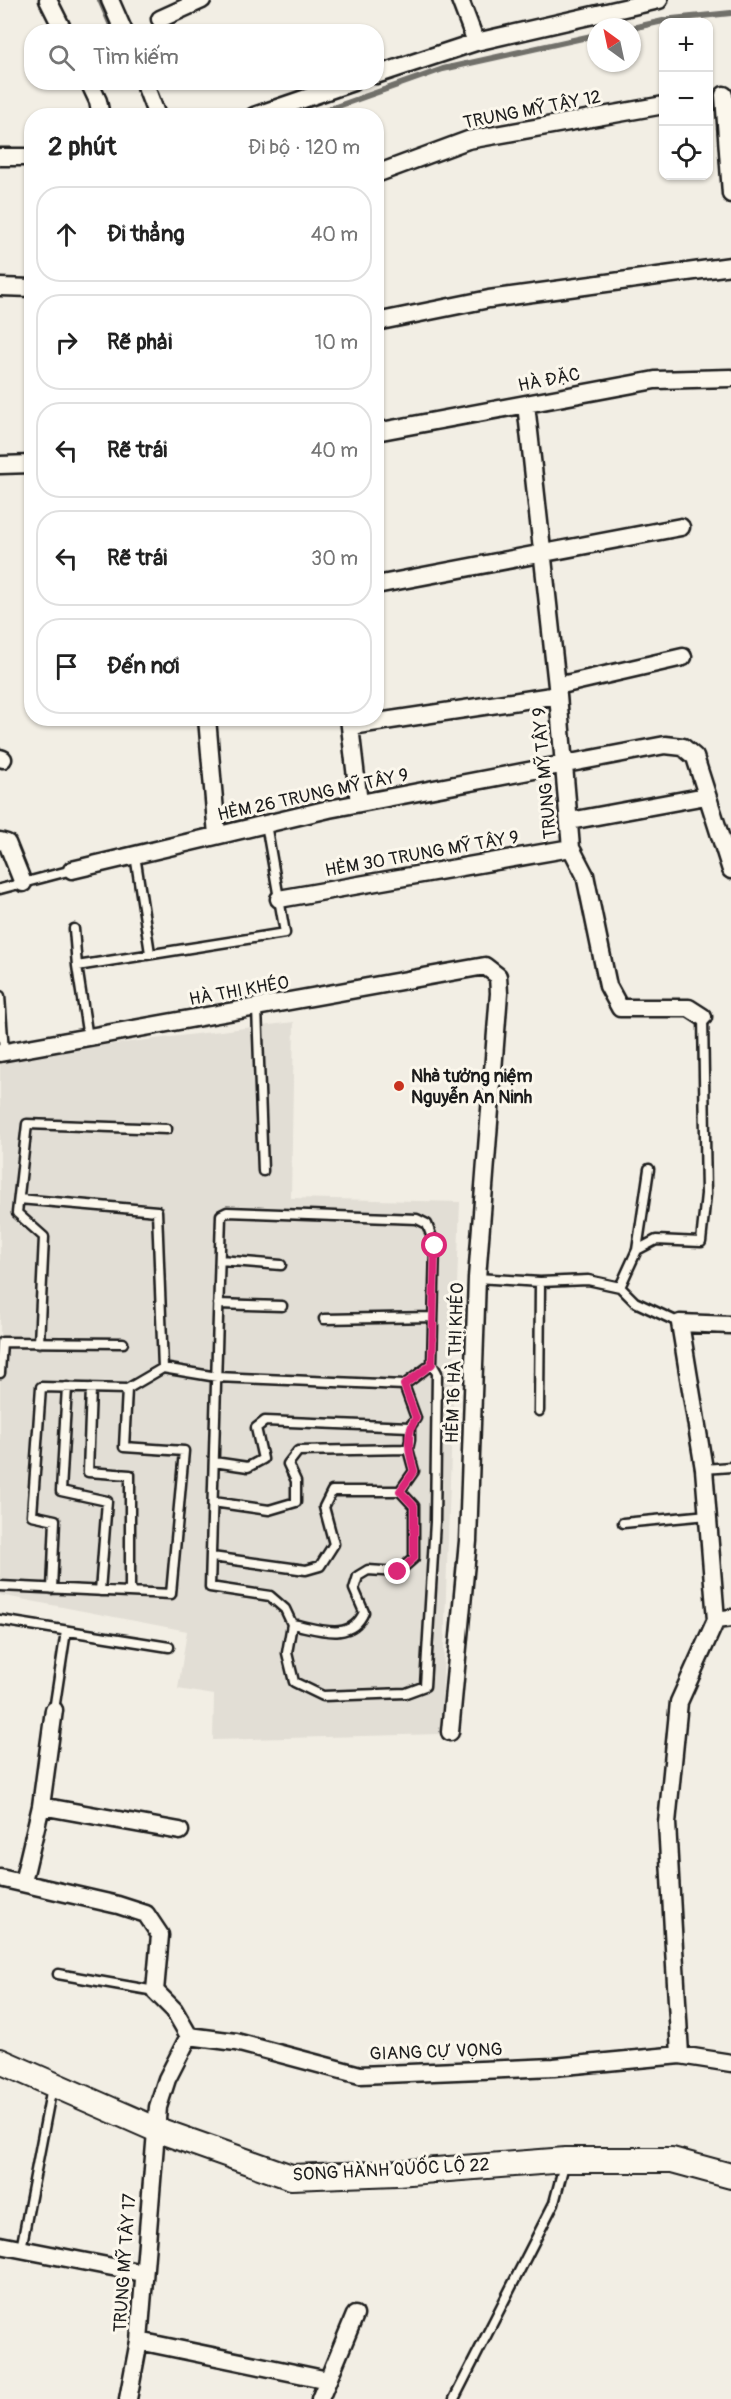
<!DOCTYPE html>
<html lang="vi">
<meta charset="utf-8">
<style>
:root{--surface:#fff;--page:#f6f6f6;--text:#222;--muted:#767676;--line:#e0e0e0}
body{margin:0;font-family:Pangolin,sans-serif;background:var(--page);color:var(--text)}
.controls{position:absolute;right:18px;top:18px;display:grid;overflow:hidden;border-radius:12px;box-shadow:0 2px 4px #0004}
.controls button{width:54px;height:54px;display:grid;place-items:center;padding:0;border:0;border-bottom:2px solid var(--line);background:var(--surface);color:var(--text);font:30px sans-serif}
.compass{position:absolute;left:587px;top:18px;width:54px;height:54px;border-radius:50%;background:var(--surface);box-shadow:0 2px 4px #0004;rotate:327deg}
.stop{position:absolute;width:18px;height:18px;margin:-14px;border:4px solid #db2777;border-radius:50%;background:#fff}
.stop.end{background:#db2777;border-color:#fff;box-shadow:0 2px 6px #0008}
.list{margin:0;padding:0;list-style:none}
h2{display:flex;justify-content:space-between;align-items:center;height:78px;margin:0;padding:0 24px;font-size:26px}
h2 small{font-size:20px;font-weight:400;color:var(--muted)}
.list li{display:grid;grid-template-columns:39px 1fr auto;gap:18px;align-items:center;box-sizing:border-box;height:96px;margin:0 12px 12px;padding:0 12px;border:2px solid var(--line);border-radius:24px}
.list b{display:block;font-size:22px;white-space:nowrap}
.list em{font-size:20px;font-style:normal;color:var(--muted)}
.icon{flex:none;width:33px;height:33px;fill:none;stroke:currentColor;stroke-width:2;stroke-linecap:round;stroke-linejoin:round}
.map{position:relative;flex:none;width:731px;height:2399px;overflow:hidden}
.search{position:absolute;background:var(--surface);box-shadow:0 2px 4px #0004;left:24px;top:24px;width:360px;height:66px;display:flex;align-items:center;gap:15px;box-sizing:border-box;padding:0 21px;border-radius:24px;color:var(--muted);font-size:22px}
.panel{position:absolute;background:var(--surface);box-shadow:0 2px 4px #0004;left:24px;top:108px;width:360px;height:618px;border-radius:24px}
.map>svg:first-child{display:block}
</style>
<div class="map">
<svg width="731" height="2399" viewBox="0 0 731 2399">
<rect width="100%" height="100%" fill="#f2eee4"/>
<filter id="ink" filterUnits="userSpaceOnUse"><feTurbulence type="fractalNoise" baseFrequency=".0167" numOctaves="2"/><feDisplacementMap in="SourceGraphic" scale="12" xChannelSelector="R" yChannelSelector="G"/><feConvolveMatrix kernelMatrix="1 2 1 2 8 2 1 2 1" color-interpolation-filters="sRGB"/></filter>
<g filter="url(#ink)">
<path fill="#e2ded5" d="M294 1022 291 1198 460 1202 441 1734 213 1740 214 1695 178 1689 187 1631 0 1595V1058Z"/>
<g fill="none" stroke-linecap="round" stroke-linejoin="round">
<path stroke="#716f6b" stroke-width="6" d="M100 0 114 32
M632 28 672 19 731 13
M310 116 443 69 596 35"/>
<defs>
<path id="lane" d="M135 855 150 953
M0 889 72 870
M74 929 77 966
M0 996 4 1052
M257 1008 263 1171
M88 1038 77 966 285 933 266 824
M19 1199 157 1211 163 1368
M227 1212 417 1219 427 1224 435 1246 432 1364 437 1373 435 1522 425 1686 406 1693 323 1696 294 1682 287 1653 292 1624 285 1609 270 1596 210 1587 221 1215Z
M637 1250 649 1169
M220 1260 281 1265
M477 1278 540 1282 588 1280 620 1287 635 1302 680 1323
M620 1287 637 1250 656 1240 701 1242 706 1194 703 1017
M218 1304 282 1306
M324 1319 433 1317
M39 1343 44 1237 17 1213 27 1124 167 1129
M0 1373 2 1342 123 1343
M67 1387 61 1491 107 1501 100 1591
M91 1388 88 1472 130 1475V1592
M539 1411 540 1282
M214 1462 248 1467 263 1459 256 1428 265 1421 410 1427 416 1418 404 1385
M704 1469 731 1467
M213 1502 269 1510 296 1502V1481L288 1464 298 1451 408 1449
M623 1523 708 1515
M212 1557 306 1570 320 1566 334 1544 324 1507 332 1491H400L414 1471 408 1449 410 1440V1427
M0 1586 171 1594 184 1451 124 1447 127 1389
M52 1589 55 1520 32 1515 41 1387 127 1389 163 1368 217 1377 404 1385 432 1364
M0 1620 169 1647
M292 1624C318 1629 351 1643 364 1612L354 1589 358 1576 368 1570 398 1572 414 1558V1506L400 1491
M54 1710 66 1631
M58 1974 155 1991
M21 2249 52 2087
M454 2399 554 2203 565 2161"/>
<path id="street" d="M48 0 64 32
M110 0 124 32
M460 0 476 42
M160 19 202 0
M376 75 476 42 659 0
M89 82 98 101 101 116
M144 82 157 116
M724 95 731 194
M254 116 353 82
M0 157H32
M376 174 468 140 664 105
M0 287 32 288
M376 322 489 299 731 266
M526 404 558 695 571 848 585 875 608 986 620 1008H689L703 1017
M376 432 655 380 731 378
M0 465 32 464
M376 585 681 527
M557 686 683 657
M207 718 217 835
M349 718 359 803
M351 726 558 695
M0 758 3 759
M570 821 706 796
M0 841 7 843 23 883
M72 870 329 809 665 745 683 747 695 757 731 870
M279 899 571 848
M0 1053 485 966 498 976 499 993 477 1278 468 1541 450 1732
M716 1620 704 1469 680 1323 731 1325
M41 1806 180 1831
M0 1878 118 1905 146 1914 160 1935 155 1991 174 2010 189 2036
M23 1882 41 1806 54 1710
M680 2055 667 1823 679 1702 716 1620 731 1618
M0 2245 143 2273
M139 2341 328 2380 355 2315
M128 2399 139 2341 158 2107 167 2079 189 2036 236 2042 360 2075 554 2067 680 2055 731 2063
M320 2399 328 2380"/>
<path id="secondary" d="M0 2061 155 2129 291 2177 397 2173 566 2160H672L731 2176"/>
</defs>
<use href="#lane" stroke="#1c1c1c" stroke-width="13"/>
<use href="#street" stroke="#1c1c1c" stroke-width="21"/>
<use href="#secondary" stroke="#1c1c1c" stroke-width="28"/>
<use href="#lane" stroke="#fbf7ec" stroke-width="8"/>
<use href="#street" stroke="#fbf7ec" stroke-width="16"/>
<use href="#secondary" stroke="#fbf7ec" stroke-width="24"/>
</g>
</g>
<g fill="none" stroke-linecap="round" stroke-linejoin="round" filter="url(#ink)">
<path stroke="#db2777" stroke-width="8" d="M398 1572 414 1558V1506L400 1491 414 1471C409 1453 405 1434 416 1418L404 1385 432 1364 435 1246"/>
</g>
<circle fill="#c8321e" stroke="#fbf7ec" stroke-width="2" cx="399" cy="1086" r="6"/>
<g text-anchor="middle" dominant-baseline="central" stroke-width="6" stroke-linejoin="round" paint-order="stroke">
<g font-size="18" fill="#1c1c1c" stroke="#fbf7ec">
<text transform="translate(532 110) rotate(-11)">TRUNG MỸ TÂY 12</text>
<text transform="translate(549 380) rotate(-11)">HÀ ĐẶC</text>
<text transform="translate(545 773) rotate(-95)">TRUNG MỸ TÂY 9</text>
<text transform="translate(313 795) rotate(-12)">HẺM 26 TRUNG MỸ TÂY 9</text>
<text transform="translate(422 854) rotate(-10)">HẺM 30 TRUNG MỸ TÂY 9</text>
<text transform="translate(239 991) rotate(-10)">HÀ THỊ KHÉO</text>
<text transform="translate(455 1363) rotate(-88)">HẺM 16 HÀ THỊ KHÉO</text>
<text transform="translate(436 2052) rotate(-2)">GIANG CỰ VỌNG</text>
<text transform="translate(391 2170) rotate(-3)">SONG HÀNH QUỐC LỘ 22</text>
<text transform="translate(125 2263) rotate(-86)">TRUNG MỸ TÂY 17</text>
</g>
<g font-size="18" font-weight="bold" fill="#1c1c1c" stroke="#fbf7ec" text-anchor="start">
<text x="411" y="1076">Nhà tưởng niệm<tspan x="411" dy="21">Nguyễn An Ninh</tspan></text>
</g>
</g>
</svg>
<div class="controls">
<button>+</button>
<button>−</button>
<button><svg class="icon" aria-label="locate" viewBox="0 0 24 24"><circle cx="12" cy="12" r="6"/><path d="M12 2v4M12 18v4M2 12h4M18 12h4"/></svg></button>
</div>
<svg class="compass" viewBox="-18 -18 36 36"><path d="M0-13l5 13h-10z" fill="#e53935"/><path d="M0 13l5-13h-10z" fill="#767676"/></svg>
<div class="stop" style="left:435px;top:1246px"></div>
<div class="stop end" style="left:398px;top:1572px"></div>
<div class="search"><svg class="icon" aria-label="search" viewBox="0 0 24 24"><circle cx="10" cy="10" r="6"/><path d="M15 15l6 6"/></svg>Tìm kiếm</div>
<section class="panel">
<h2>2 phút<small>Đi bộ · 120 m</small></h2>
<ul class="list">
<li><svg class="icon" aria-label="ahead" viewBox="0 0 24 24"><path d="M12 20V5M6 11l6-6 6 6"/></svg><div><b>Đi thẳng</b></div><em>40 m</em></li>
<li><svg class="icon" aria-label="right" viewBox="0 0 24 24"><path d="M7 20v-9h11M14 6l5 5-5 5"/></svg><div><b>Rẽ phải</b></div><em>10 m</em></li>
<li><svg class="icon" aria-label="left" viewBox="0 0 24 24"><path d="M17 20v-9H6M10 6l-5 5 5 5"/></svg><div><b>Rẽ trái</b></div><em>40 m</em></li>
<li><svg class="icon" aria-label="left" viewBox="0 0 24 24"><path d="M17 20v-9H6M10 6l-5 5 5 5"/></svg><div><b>Rẽ trái</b></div><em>30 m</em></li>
<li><svg class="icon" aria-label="arrive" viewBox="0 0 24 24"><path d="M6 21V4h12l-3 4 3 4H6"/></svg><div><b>Đến nơi</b></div></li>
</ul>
</section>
</div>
